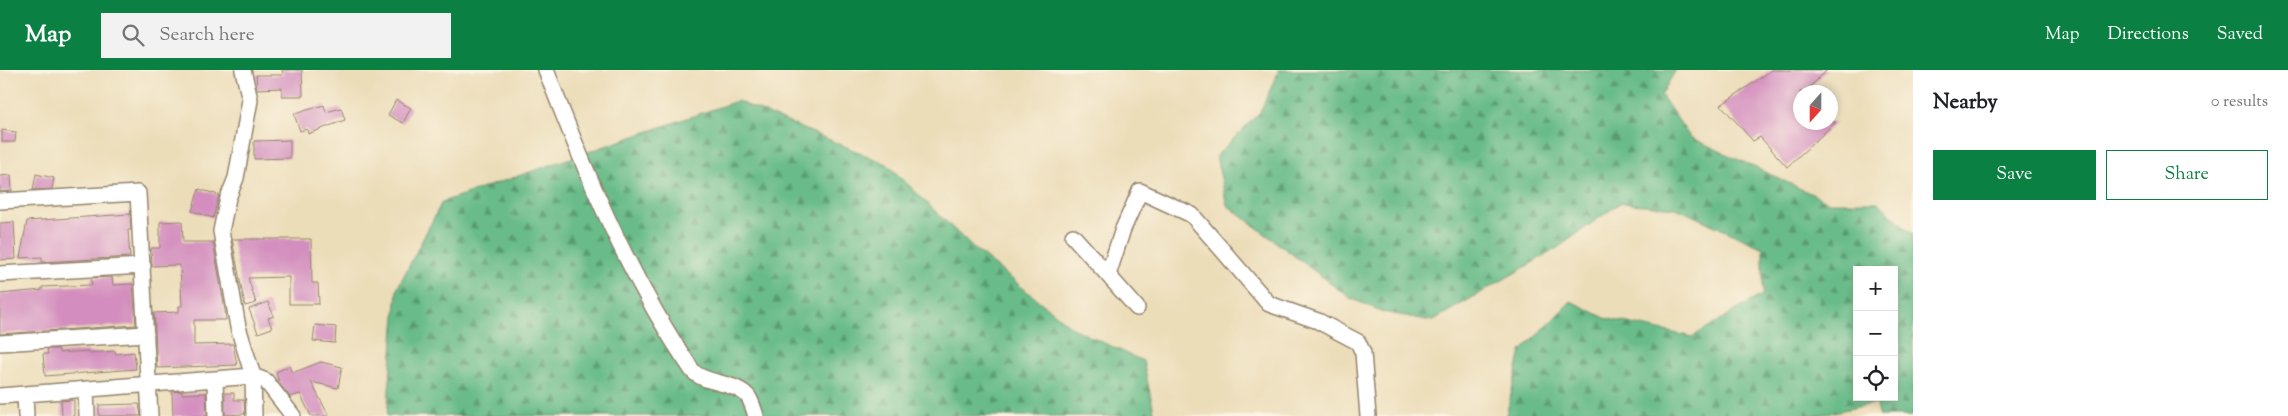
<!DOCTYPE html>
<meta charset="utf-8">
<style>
:root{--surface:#fff;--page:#f2f2f2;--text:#202124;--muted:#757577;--line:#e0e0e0;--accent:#0b8043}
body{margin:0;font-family:"Sorts Mill Goudy",serif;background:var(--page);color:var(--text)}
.controls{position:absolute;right:15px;bottom:15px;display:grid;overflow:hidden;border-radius:0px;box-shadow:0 2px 8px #0003}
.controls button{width:45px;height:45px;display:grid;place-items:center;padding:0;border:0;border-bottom:1px solid var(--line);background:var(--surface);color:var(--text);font:25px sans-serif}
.compass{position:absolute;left:1793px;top:15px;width:45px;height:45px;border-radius:50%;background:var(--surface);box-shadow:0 2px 8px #0003;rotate:201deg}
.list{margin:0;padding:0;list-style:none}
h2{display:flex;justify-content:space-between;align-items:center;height:65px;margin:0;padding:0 20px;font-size:21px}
h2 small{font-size:16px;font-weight:400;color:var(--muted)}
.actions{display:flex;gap:10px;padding:15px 20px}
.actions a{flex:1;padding:11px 0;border:1px solid var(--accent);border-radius:0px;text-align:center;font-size:18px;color:var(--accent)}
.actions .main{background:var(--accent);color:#fff}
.icon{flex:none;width:28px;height:28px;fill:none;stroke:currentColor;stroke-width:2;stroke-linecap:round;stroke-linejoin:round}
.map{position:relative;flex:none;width:1913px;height:346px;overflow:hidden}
header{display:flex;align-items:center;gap:30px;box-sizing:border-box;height:70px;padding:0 25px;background:var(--accent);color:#fff}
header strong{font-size:24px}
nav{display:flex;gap:28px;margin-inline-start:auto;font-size:18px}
.search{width:350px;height:45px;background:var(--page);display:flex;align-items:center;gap:12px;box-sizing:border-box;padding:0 18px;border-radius:0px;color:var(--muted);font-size:19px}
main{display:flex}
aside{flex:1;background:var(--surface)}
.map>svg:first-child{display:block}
</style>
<header>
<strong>Map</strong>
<div class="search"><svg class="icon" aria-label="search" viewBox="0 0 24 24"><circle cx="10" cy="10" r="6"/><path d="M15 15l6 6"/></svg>Search here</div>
<nav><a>Map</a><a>Directions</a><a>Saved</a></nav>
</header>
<main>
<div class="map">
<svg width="1913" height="346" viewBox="0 0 1913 346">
<defs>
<pattern id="forest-firs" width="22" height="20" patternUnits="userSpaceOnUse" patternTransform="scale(1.25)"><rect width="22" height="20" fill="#69bc89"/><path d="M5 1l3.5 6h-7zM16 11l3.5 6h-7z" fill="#58996f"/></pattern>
</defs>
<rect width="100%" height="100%" fill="#fcf5e5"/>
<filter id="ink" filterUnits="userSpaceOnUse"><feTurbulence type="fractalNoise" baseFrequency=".02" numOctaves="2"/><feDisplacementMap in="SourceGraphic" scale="10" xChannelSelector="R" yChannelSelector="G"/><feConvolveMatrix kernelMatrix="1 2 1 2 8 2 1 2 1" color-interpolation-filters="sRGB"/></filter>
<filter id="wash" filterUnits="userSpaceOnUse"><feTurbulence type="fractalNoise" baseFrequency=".0096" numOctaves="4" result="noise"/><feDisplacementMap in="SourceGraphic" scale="20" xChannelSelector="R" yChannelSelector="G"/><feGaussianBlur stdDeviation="1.12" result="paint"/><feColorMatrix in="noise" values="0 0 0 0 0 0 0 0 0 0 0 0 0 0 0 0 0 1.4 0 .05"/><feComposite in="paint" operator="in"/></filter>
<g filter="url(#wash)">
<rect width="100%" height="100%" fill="#ecddb9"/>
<path fill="url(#forest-firs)" stroke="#527354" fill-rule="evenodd" d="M1279 0H1676L1661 25 1690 67 1829 132H1878L1913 164V346H1880L1876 333 1815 346H1506L1521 281 1571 231 1605 248 1692 267 1763 224V178L1676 138 1620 133 1556 179 1432 251 1383 242 1350 228 1227 135 1216 86 1260 42ZM1857 200H1894V327H1857Z
M737 31 887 94 973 178 1074 259 1143 291 1155 346H387L397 219 442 132Z"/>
<g id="blocks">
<path fill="#d38dbe" d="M282 0H302L303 26H282V18L257 19 256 5H283Z
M1772 0H1827L1805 22H1800V52H1836L1787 97 1760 67 1753 71 1721 35Z
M396 30 411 38 403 53 388 45Z
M324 35 326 42 341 38 345 50 308 64 307 59 300 61 294 44Z
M2 60 16 62 15 72H2Z
M290 70V88L254 89V71Z
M36 104 54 108 52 119 33 120Z
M11 105 12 121 0 122V106Z
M199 119 219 125 213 148 192 141Z
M130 144 131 160H128L130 187 42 192V187L20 188 27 151Z
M182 151 183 172H213L225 240 226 250H194V275L233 274 237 295 157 298 154 243 179 242V236H182L180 195 152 196 151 178H160V152Z
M14 152 16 189 0 190V153Z
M232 169H311L312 213H318L319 234H289V207L248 208 256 233 245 236Z
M112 207 113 215 133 214 136 255 0 264V224L42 220V217L92 215 91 208Z
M268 232 274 246 268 248 272 258 258 263 249 239Z
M315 255 336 257 335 273 313 271Z
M47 279H59V283L88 281V283L115 281 116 284 134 282 136 299 45 306 43 284H48Z
M321 292 342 297 338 318 311 312 329 346H311L300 324 290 327 279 313 276 302 289 296 292 303Z
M182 321V324L206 323 207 346H173L172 322Z
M225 323H234V330H244L245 344 225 345Z
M74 330V346H62L61 331Z
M139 334 141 346H99V335Z"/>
</g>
</g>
<g filter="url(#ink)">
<use href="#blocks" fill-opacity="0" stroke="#94846c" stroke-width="1"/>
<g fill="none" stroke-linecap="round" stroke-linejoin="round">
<defs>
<path id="minor" d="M243 0 250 30 236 108 228 128 221 161 238 257 253 306 254 346
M546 0C586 104 629 208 692 300 702 314 740 312 749 328 752 333 754 340 756 346
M0 131 138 123 150 346
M1073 166 1108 205
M0 204 143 196
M1137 238 1108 205 1123 159 1140 121 1192 145 1269 234 1318 251 1358 272 1363 283 1368 346
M0 273 146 264
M215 309 216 346
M86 319 87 346
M25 324 26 346
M0 326 253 306 266 311 293 346"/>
</defs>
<use href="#minor" stroke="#94846c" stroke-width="18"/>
<use href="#minor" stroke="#fff" stroke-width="15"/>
</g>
</g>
</svg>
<div class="controls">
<button>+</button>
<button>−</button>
<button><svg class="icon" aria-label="locate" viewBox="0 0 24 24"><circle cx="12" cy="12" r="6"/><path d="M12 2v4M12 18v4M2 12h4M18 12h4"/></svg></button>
</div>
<svg class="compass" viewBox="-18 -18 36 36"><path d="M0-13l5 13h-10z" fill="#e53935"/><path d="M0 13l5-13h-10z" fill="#757577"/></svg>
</div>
<aside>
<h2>Nearby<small>0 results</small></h2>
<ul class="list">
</ul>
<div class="actions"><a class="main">Save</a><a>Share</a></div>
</aside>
</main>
